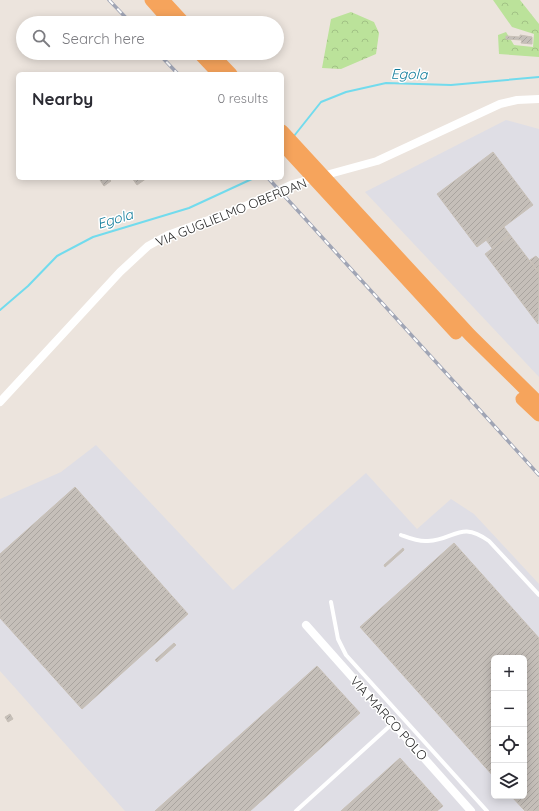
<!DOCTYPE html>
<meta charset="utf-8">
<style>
:root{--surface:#fff;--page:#f7f7f7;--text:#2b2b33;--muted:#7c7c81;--line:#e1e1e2}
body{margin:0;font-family:Quicksand,sans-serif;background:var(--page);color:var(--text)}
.controls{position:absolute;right:12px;bottom:12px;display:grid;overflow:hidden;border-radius:6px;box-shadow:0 2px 10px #0003}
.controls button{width:36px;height:36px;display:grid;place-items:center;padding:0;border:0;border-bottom:1px solid var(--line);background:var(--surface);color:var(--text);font:20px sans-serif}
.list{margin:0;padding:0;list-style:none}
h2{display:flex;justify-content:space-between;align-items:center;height:52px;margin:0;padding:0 16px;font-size:17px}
h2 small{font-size:13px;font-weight:400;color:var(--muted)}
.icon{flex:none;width:22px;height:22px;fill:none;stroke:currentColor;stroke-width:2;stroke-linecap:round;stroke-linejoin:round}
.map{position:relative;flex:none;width:539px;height:811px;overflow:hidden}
.search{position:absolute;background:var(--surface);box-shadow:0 2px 10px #0003;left:16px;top:16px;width:268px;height:44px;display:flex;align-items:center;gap:10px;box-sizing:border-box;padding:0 14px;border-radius:22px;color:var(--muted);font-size:15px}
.panel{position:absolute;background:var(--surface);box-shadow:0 2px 10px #0003;left:16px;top:72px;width:268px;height:108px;border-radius:6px}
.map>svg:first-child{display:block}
</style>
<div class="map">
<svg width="539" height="811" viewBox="0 0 539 811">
<defs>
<pattern id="forest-crowns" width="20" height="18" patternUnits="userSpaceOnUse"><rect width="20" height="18" fill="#bbe29a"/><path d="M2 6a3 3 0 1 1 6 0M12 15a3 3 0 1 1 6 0" fill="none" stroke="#a1c285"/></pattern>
<pattern id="building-hatch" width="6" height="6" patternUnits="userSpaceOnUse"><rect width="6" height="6" fill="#c5bfb9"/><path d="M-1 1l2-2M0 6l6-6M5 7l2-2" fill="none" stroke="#a9a49f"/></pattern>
</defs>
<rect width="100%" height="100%" fill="#ece4dd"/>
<path fill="#dfdee5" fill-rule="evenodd" d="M506 120 539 129V377L365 192Z
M96 445 233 590 366 473 417 529 451 499 474 514 539 584V811H125L0 671V499L61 472ZM494 658H524V796H494Z"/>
<path fill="url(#forest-crowns)" d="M493 0H520L539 24V57L499 54 498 35 506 32 514 45 533 47 534 34 512 27Z
M351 12 374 22 379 33 376 54 341 69 322 68 331 19Z"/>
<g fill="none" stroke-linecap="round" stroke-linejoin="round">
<path stroke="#72dbed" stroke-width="2" d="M294 136 321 102 346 92 386 83 451 85 539 77
M0 310 28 286 57 256 93 237 189 208 254 178"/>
</g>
<path fill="url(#building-hatch)" stroke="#c8c0b7" d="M520 35 532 37V44L521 43 522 40 506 39V36L520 37Z
M493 152 533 205 477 247 437 194Z
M103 178H111L109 179 111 181 104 186 100 180Z
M132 178H147L137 185Z
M504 227 510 235 492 248 486 240Z
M510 235 539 273 538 324 485 254Z
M536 256 539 259V273L530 260Z
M75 487 188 614 82 709 0 618V554Z
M454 543 539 638V811H525L511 796H524V658H494V777L360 627Z
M403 548 404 550 385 567 384 565Z
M174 643 176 645 157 662 155 660Z
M317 666 360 713 250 811H155Z
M10 714 13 719 8 722 5 717Z
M400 758 443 806 437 811H341Z"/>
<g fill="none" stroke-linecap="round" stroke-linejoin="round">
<path stroke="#fff" stroke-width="4" d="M401 535C409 538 418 542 428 541 455 540 460 520 489 541L539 595
M331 602 338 639 346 655 487 811
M296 811 393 723"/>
<path stroke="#fff" stroke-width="8" d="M0 402 120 272 148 246 168 235 241 208 293 184 377 161 500 104 517 100 539 99
M306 625 471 811"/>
<path stroke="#f6a45c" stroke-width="13" d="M151 0 167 18
M163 0 184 23
M199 53 216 71
M211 53 231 74
M282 131 470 335 539 403
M282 144 456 333
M522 399 539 415"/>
<defs>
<path id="rail" d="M109 0 131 23
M158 53 178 74
M268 178 539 475"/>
</defs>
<use href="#rail" stroke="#a0a5b5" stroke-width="3.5"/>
<use href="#rail" stroke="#fff" stroke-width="2" stroke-dasharray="6" stroke-linecap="butt"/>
</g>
<g text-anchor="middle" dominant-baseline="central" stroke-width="3" stroke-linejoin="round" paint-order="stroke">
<g font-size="13" fill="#2b2b2b" stroke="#fff">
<text transform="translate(231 212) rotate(-22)">VIA GUGLIELMO OBERDAN</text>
<text transform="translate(389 718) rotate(48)">VIA MARCO POLO</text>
</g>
<g font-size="14" font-style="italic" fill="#0f7b9a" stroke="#fff">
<text transform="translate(409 74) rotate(1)">Egola</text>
<text transform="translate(115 219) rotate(-17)">Egola</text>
</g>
</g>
</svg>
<div class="controls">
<button>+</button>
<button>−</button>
<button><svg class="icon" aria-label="locate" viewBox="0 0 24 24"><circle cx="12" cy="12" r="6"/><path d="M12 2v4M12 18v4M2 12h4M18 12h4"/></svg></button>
<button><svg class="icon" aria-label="layers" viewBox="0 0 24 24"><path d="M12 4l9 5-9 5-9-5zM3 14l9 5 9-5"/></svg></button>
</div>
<div class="search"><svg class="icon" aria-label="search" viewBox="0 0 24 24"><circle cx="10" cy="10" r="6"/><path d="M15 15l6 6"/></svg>Search here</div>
<section class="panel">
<h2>Nearby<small>0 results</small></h2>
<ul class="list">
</ul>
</section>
</div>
